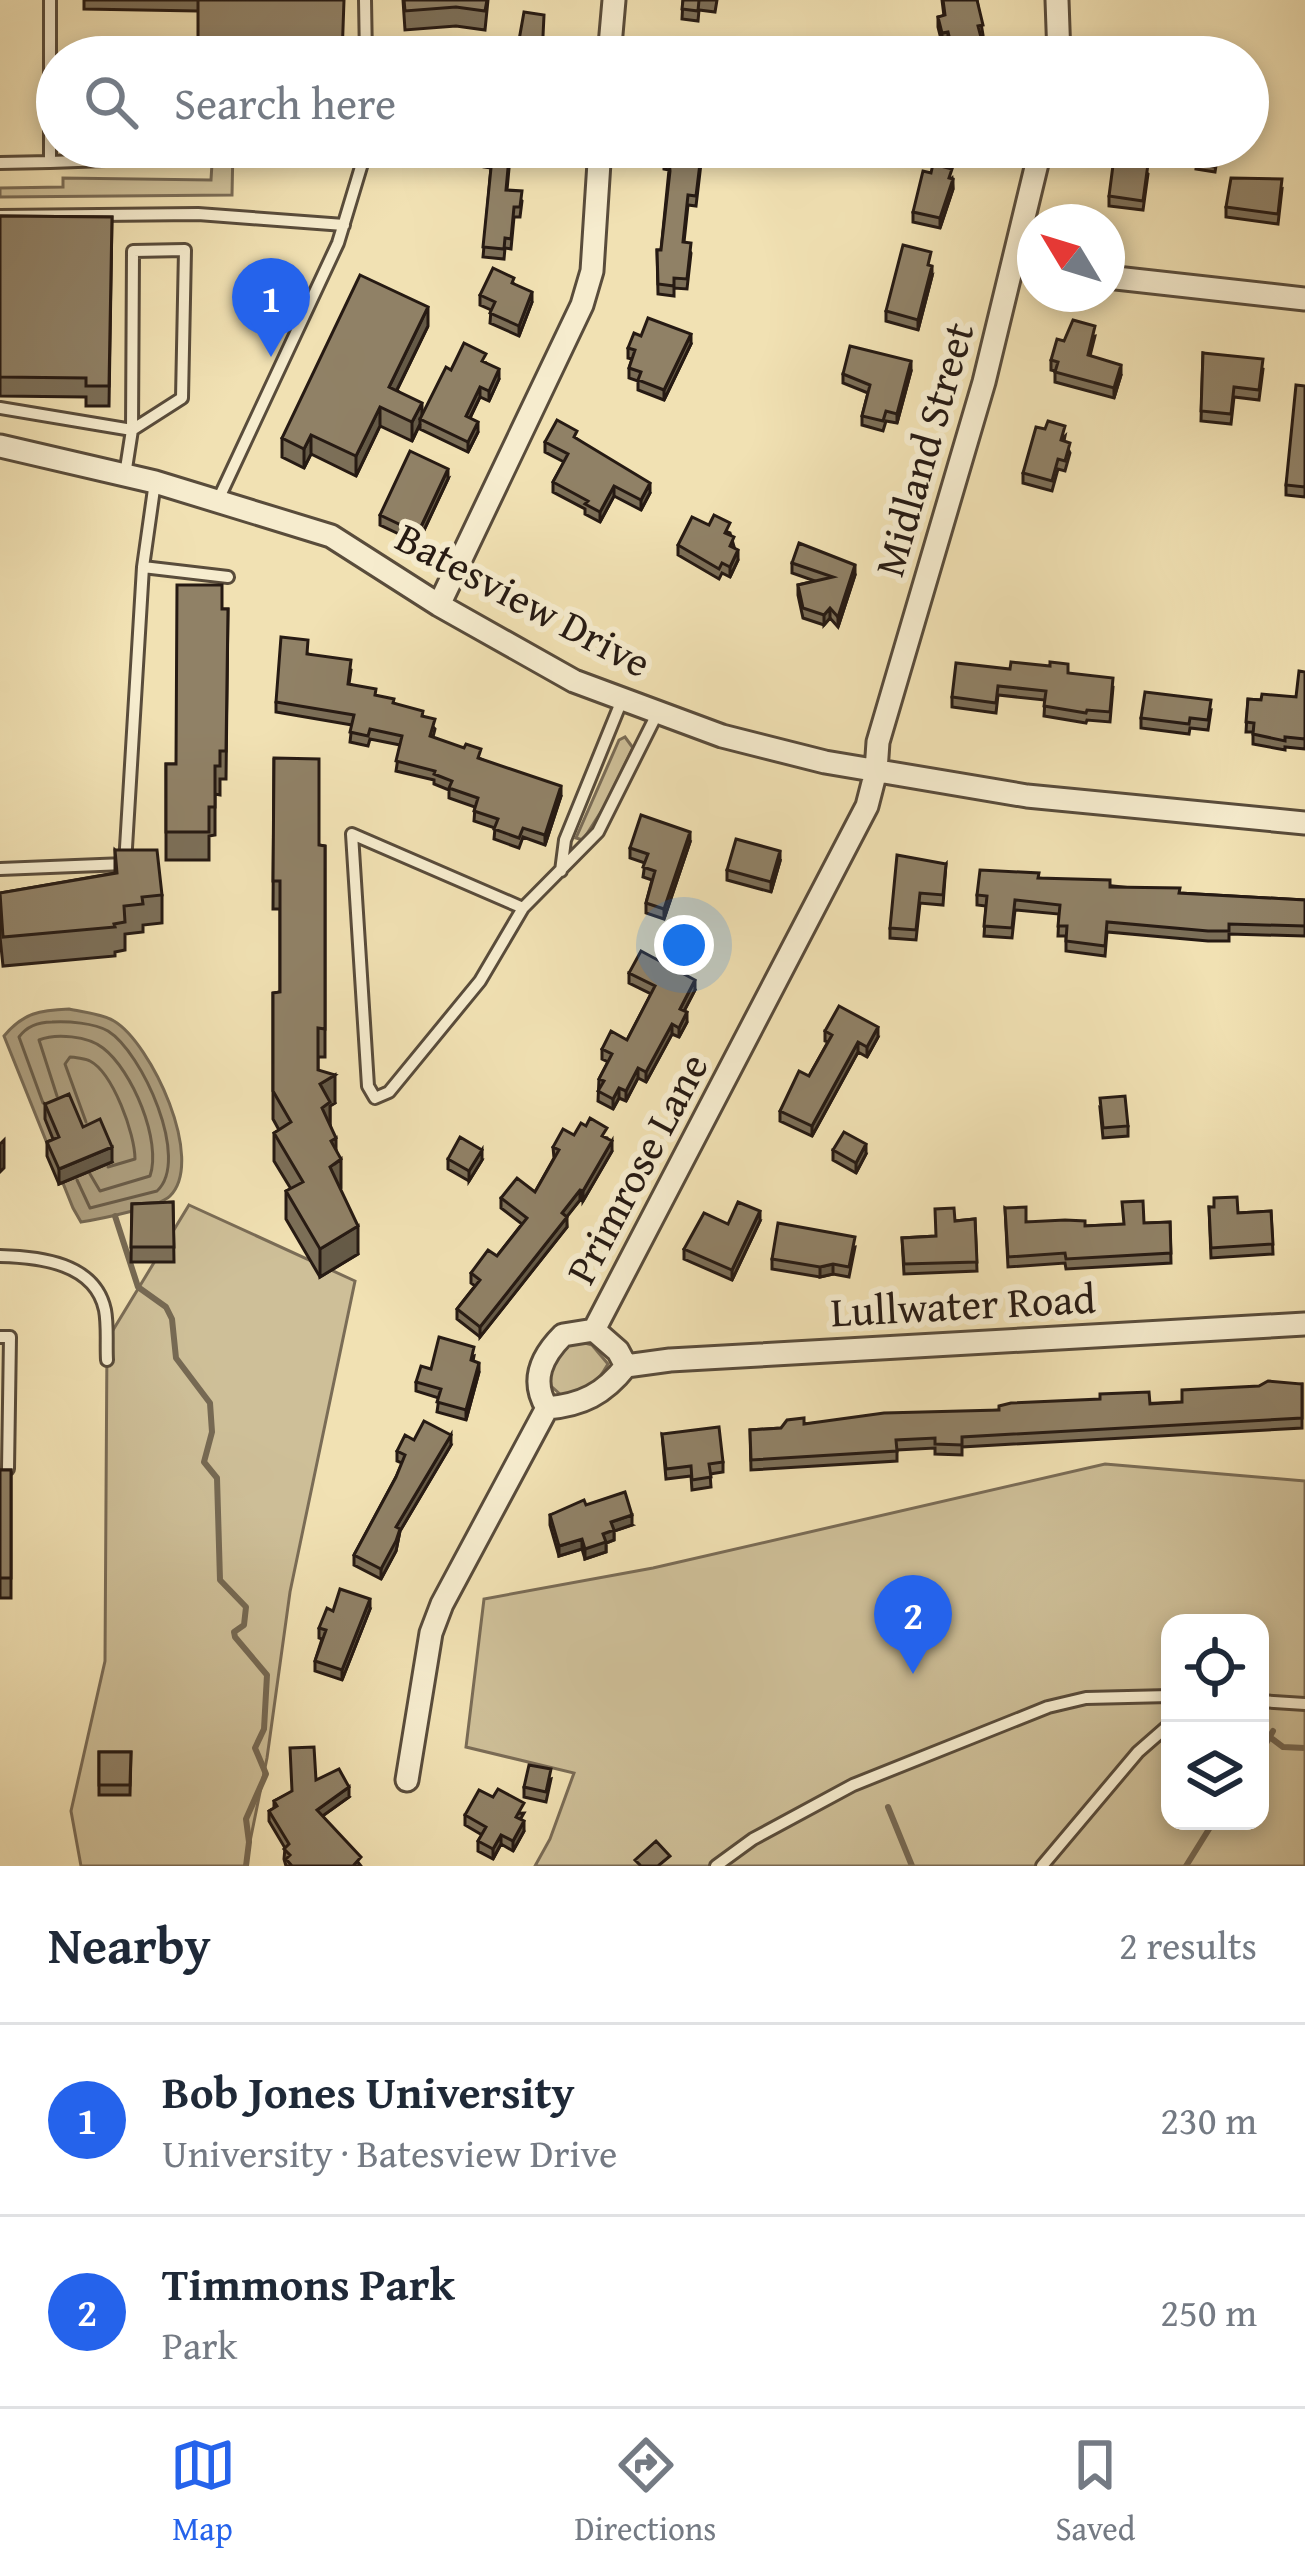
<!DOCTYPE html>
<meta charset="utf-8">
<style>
:root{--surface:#fff;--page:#f6f6f7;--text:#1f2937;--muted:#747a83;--line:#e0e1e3;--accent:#2563eb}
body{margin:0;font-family:"Gentium Book Plus",serif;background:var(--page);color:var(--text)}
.controls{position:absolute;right:36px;bottom:36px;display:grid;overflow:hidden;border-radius:24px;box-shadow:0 6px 18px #0003}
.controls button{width:108px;height:108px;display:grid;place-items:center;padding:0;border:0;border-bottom:3px solid var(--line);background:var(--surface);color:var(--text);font:60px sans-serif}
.compass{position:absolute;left:1017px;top:204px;width:108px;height:108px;border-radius:50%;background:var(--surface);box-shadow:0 6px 18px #0003;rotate:308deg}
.you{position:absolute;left:684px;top:945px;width:42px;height:42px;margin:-30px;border:9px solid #fff;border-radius:50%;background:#1a73e8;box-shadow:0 0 0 18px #1a73e833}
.badge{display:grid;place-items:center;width:78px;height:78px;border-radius:50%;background:var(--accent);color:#fff;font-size:39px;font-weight:700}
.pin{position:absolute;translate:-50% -99px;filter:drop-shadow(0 3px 6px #0008)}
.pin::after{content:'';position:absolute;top:63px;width:42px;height:36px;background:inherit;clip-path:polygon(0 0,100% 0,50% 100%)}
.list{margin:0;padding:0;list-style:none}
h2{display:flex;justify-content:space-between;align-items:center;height:156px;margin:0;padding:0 48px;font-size:51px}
h2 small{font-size:39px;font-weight:400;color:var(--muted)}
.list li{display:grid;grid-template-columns:78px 1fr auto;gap:36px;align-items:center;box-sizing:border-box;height:192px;padding:0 48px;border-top:3px solid var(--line)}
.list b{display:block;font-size:45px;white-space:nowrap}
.list p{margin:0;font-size:39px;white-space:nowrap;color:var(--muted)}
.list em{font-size:39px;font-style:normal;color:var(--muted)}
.icon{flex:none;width:66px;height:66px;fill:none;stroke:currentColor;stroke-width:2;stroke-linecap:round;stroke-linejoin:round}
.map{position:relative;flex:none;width:1305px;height:1866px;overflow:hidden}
.search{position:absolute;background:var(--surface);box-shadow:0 6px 18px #0003;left:36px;right:36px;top:36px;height:132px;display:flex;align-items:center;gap:30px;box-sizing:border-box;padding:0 42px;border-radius:66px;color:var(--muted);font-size:45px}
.sheet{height:540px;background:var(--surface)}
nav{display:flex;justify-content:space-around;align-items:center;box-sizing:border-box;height:168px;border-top:3px solid var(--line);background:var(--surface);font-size:33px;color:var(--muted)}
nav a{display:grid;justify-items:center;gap:6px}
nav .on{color:var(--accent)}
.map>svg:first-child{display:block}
</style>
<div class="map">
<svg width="1305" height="1866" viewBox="0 0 1305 1866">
<rect width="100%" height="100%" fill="#f1e1b3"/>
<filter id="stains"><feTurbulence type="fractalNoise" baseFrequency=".00167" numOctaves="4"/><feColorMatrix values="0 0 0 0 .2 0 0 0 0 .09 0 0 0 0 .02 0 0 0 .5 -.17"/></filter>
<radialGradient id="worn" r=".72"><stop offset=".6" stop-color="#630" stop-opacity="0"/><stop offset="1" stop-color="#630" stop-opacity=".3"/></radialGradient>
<path fill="#cebf98" stroke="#7a6c56" stroke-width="3" fill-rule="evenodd" d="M213 147H233L232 195 0 197V188L63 187V178L211 180Z
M625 737 633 748 604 807 583 840 576 838 619 740Z
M189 1205 355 1281 290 1592 267 1758 245 1866H81L71 1811 105 1661 107 1340Z
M578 1341 592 1345 608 1364C596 1385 586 1394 562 1396L551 1386 547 1374 566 1343Z
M1105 1464 1305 1481V1866H535L550 1839 574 1773 466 1747 484 1599 653 1568ZM1170 1623H1260V1821H1170Z"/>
<path fill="#ac9d7d" stroke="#766953" stroke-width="3" d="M69 1009C82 1012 103 1014 114 1021 151 1043 206 1160 170 1196 159 1207 100 1219 81 1222L73 1208 4 1036C23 1013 40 1010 69 1009Z"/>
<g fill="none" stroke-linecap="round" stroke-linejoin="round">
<path stroke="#695c48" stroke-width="3" d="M57 1096 39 1040C56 1033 88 1036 103 1048 132 1070 162 1141 150 1176L100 1191 90 1174
M43 1103 19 1037C27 1026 38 1022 52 1022 68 1021 94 1023 108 1031 142 1052 191 1160 157 1191L90 1208 77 1180
M86 1122 65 1064 70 1057C73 1057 87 1059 90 1061 113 1073 135 1134 135 1159L108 1167"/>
<path stroke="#766953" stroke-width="6" d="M115 1216 138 1287 166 1307 172 1319 176 1358 210 1403 212 1432 204 1462 217 1478 220 1580 246 1607 244 1625 234 1632 235 1637 267 1675 264 1729 255 1748 266 1774 246 1819 249 1842 246 1866
M1271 1738 1283 1747 1305 1748
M1260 1754 1273 1731
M888 1807 912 1866
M1186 1866 1214 1821"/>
<defs>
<path id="lane" d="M365 0 366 57
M50 162 189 157
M0 163 50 162V0
M0 216 198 214 344 225
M0 408 132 430 182 398 185 250 133 251 132 430 125 475
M218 500 338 243 367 147
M143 567 228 577
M0 869 125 864 143 567 155 482
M561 871 565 840 622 700
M523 908 352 834 368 1086 375 1098 389 1092 480 981 523 908 598 832 657 714
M0 1256C40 1257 95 1263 105 1310 108 1326 106 1344 107 1360
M0 1337H10L8 1469
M1260 1701 1305 1704
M716 1866 753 1839 853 1785 1048 1707 1086 1698 1170 1696
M1042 1866 1138 1752 1170 1724"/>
<path id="street" d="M1057 0 1059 57
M609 57 614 0
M1107 277 1305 299
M0 446 155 482 331 536 439 605 574 681 722 736 825 762 1027 796 1305 823
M439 605 582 305 592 271 600 147
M594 1330 618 1351 626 1366 670 1360 1305 1324
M547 1408C582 1405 604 1394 626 1366
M407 1780 431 1633 442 1604 547 1408C530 1380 542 1356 563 1335L594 1330 867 806 876 771 878 742 984 382 1041 147"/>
</defs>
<use href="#lane" stroke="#594c3b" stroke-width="16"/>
<use href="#street" stroke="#594c3b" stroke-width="27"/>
<use href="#lane" stroke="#f6ecce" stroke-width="10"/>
<use href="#street" stroke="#f6ecce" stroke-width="21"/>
</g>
<path fill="#7c6f58" stroke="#261a13" stroke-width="3" d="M84 0H344L198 11 84 9Z
M403 0H488L485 30 456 26 405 30Z
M683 0H717L715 12 699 10 698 21 682 19Z
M942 0H977L983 35 981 36 982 51 952 57 948 42 942 43 938 27V17L944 16Z
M485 147H511L507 190 522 201 520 217H514L511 249 505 248 504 259 483 257 491 168 484 167Z
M1199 147H1219L1215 172 1196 169Z
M702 155 696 206 688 205 684 242 691 253 687 289 674 288V296L658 294 657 250H661L669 170 664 169V159Z
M1131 162 1148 174 1143 210 1109 206V196Z
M952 178 953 189 940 228 913 222V212Z
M1282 189 1278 224 1226 217V207Z
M0 216 112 217 109 406H86V397L0 396Z
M932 276 918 330 886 321V311Z
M514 284 532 302 519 336 490 323 491 310 480 305V295Z
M428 326 397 390 422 416 451 370 486 363 499 379 489 401 480 397 470 418 478 432 468 452 420 429V424L412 441 380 426 356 476 311 454 304 468 282 457V438Z
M641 336 691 344 664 400 638 390V381L629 378V368L632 359 628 358V348Z
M1095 336 1090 356 1121 375 1114 398 1055 382V371L1051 370V360L1064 341Z
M1203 353 1263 369 1259 400 1234 397 1231 424 1201 421Z
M911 371 897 423 886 421 883 431 862 425V416L868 393 843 383V374Z
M1305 386V497L1286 495V485Z
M1065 436 1064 441 1070 453 1065 471 1058 469 1052 491 1023 483V473Z
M577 439 650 493 641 510 614 496 600 522 585 514V509L553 492V482L564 462 545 452V442Z
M448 479 418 543 380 525V515Z
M709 525 730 533 738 560 730 577 722 573 719 579 678 555V545Z
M792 563 855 575 838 627 830 618 824 625 803 618 798 595V585L815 581 792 573Z
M222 609H228L226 779H220V795L215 794V835L209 836V860H166V764H176Z
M308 654 351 670 349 684 423 716 435 729 433 737 561 796 545 845 523 837 519 848 494 839 495 828 474 821 475 807 449 798V790L434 784V780L396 771 400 745 370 739 368 746 350 742 352 725 276 712V702Z
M1010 669 1068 673 1113 687 1110 722 1087 720 1086 723 1044 716 1045 700 998 695 996 713 952 707V697Z
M1305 672V749L1285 747V750L1253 744V732H1246L1248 699 1261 700 1296 697Z
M1211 710 1208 730 1190 728 1189 734 1141 728V718Z
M274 758 319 845 325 846V1057H318V1070L335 1103 330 1106V1124L336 1151 340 1189 358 1254 320 1277 286 1219V1191L291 1189 274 1161V1133L279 1130 273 1119V993L280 992V909H273Z
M690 842 664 919 646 913V903L652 880 643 877 645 863 630 858V848Z
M115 850 162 895V923L143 925V932L125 934V950L115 952V956L3 966 0 937V893L115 873Z
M780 861 771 892 727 880V870Z
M946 864 943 905 920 903 916 940 890 938V928Z
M1038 878 1179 893 1305 900V936L1229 934V941H1208L1107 932 1105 956 1066 951V936H1058L1059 914 1015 910 1012 938 984 936 986 906 977 905V895Z
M629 973 695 990 684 1011 687 1022 679 1037 672 1034 646 1082 638 1078 626 1101 619 1098 613 1109 598 1101 599 1079 608 1062 602 1059V1049L627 1040 651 994 629 983Z
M825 1031 878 1037 867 1057 858 1052 812 1136 780 1121V1111L809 1076 828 1042 825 1041Z
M45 1104 83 1127 112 1162 59 1184 47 1156V1142L53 1139 45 1119Z
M1100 1108 1128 1126V1136L1103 1138Z
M574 1135 607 1138 612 1151 583 1201 580 1200 566 1217 567 1227 480 1337 457 1319V1309L475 1286 471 1283V1273L497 1256 522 1224 501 1208V1198L535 1192 554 1158 553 1147Z
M833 1150 866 1154 856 1173 833 1160Z
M448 1159 482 1160 469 1181 448 1169Z
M173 1202 174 1262H131L132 1204Z
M1209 1207 1238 1213 1271 1211 1273 1254 1211 1258Z
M1005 1208 1026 1222 1085 1226 1170 1222 1171 1263 1066 1269 1065 1263 1008 1267Z
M975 1219 977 1271 904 1274 902 1238 936 1236 955 1221Z
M760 1221 732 1280 684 1259V1249L728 1224Z
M855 1247 849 1277 833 1274 820 1277 772 1269V1259Z
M474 1356 473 1361 479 1372 466 1420 437 1412 439 1398 416 1391V1382L431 1369Z
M1302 1384V1428L962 1447V1455L935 1454V1448L897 1450V1461L751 1470 750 1430 781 1428 804 1424 999 1410 1182 1402Z
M662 1434 723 1462V1472L710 1474 711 1487 692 1490 691 1476 666 1479Z
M414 1440 451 1445 400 1531 396 1551 381 1579 354 1565V1555L396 1477 402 1463 397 1461V1451Z
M0 1470H11V1598H0Z
M586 1505 632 1525 614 1531V1540L606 1543V1552L585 1559 582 1549 559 1556 550 1525V1515Z
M370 1609 342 1680 315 1671V1661L322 1639 319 1638V1628L333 1611Z
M99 1752H131L130 1795H99Z
M551 1779 546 1802 524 1797V1787Z
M316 1780 349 1797 322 1816 361 1866H286L284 1859 285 1848 269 1821V1811L274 1808V1801Z
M524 1813 520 1820 524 1831 513 1851 501 1844 493 1859 478 1851V1841L482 1835 465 1825V1815Z"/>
<path fill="#655a47" stroke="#261a13" stroke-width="3" d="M948 32V42L942 43V33Z
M982 41V51L952 57V48Z
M953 179V189L940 228V218Z
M932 266V276L918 330V320Z
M532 292V302L519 336V326Z
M428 307V326L389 406V387Z
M691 334V344L664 400V390Z
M911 361V371L897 423V414Z
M1121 365V375L1114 398V388Z
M499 369V379L489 401V391Z
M480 387V397L466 426V416Z
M422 403V419H420V424L412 441V422Z
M380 407V426L356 476V456Z
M478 422V432L468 452V442Z
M311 435V454L304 468V449Z
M448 469V479L418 543V533Z
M650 483V493L641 510V500Z
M614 486V496L600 522V512Z
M738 550V560L730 577V567Z
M855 565V575L838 627V617Z
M830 608V618L824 625V615Z
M561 786V796L545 845V835Z
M690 832V842L664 919V909Z
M780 851V861L771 892V882Z
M695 980V990L680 1019V1009Z
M687 1012V1022L679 1037V1028Z
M672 1024V1034L646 1082V1072Z
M878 1027V1037L867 1057V1047Z
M858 1042V1052L812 1136V1126Z
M638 1068V1078L626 1101V1091Z
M335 1075V1103L330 1106V1130L322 1136 320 1084Z
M619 1088V1098L613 1109V1099Z
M336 1138V1163L341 1159V1188L330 1195 331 1141Z
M4 1140V1168L0 1172V1144Z
M612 1141V1151L583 1201V1191Z
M866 1144V1154L856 1173V1163Z
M112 1147V1162L59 1184V1169Z
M482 1150V1160L469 1181V1171Z
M580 1190V1200L562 1223V1213Z
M760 1211V1221L732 1280V1270Z
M567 1217V1227L480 1337V1327Z
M358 1226V1254L320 1277V1249Z
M833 1264V1274L820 1277V1267Z
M479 1363V1372L466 1420V1410Z
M451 1435V1445L400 1531 396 1551 381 1579V1569L396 1527Z
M632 1515V1525L614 1531V1540L606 1543V1552L585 1559V1549L603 1534 611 1522Z
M582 1539V1549L559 1556V1546Z
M370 1599V1609L342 1680V1670Z
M349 1787V1797L317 1820V1810Z
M524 1821V1831L513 1851V1841Z
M501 1835V1844L493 1859V1849Z"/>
<path fill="#908166" stroke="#261a13" stroke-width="3" d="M198 0H344L342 57H198Z
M404 0H487L485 11 456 7 405 11Z
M683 0H699L698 11 682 9Z
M943 0H977L983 25 978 26 982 41 952 48 948 32 942 33 938 17 945 15Z
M524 12 544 15 542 57H516Z
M686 45 705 47 704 55H710V57H677L678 52H686Z
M485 147H510L506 190 522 191 520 207H514L511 239 505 238 504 249 483 247 492 158 484 157Z
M665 147H702L696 196 688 195 683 242 691 243 687 279 674 278V286L658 284 657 250H661L670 171 669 160 664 159Z
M1199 147H1218L1215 167 1196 164Z
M1115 150 1131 152 1130 162 1148 164 1143 201 1109 196Z
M933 164 952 169 949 178 953 179 940 218 913 212 923 171 931 173Z
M1231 178 1282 179 1278 214 1226 207Z
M0 216 112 217 109 386H86V378L0 377Z
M903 245 931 252 928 265 932 266 918 320 886 311Z
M493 268 514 278 512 283 532 292 519 326 490 313 495 302 480 295Z
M360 275 428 307 389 387 422 403 412 422 380 407 356 456 311 435 304 449 282 438Z
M648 318 691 334 664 390 638 380 641 372 629 368 635 350 628 348 634 333 641 336Z
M1073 320 1095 326 1088 355 1121 365 1114 388 1055 372 1058 362 1051 360 1057 339 1064 341Z
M464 343 486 354 482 361 499 369 489 391 480 387 466 416 478 422 468 442 420 419 446 367 451 370Z
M850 346 911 361 897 414 886 411 883 421 862 416 870 385 843 374Z
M1203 353 1263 359 1259 390 1234 387 1231 414 1201 411Z
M1296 385 1305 386V487L1286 485Z
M557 420 577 431 574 437 650 483 641 500 614 486 600 512 585 504 588 501 553 482 568 454 545 442Z
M1048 421 1065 426 1061 440 1070 443 1065 461 1058 459 1052 481 1023 473 1036 427 1045 429Z
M410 451 448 469 418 533 380 515Z
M714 515 730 523 725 533 734 537 730 546 738 550 730 567 722 563 719 569 678 545 692 517 709 525Z
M799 543 855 565 838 617 830 608 824 615 803 608 798 585 833 577 792 563Z
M177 585H222V609H228L226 751H220V766H215V807H209V832H166V764H176Z
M281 637 308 640 307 654 351 660 348 684 376 689 375 695 394 699 393 703 423 711 422 716 435 719 430 736 464 748 466 744 481 749 478 758 561 786 545 835 523 828 519 838 494 829 498 819 474 811 478 798 449 788 452 781 434 774 435 771 396 761 402 736 370 729 368 736 350 732 354 715 276 702Z
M1011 662 1050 666V662L1068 664V673L1113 678 1110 712 1087 710 1086 713 1044 706 1046 691 998 686 996 703 952 697 956 663 1010 669Z
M1299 671 1305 672V739L1285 737V741L1253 734 1254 723 1246 722 1248 699 1261 700 1262 694 1296 697Z
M1145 692 1211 700 1208 720 1190 718 1189 724 1141 718Z
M274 758 319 759V845L325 846V1029L318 1028V1070L335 1075 320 1084 330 1102 322 1108 336 1138 331 1141 341 1159 330 1167 358 1226 320 1249 286 1191 303 1182 274 1133 291 1122 273 1091V993L280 992V881H273Z
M641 815 690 832 664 909 646 903 655 871 643 867 648 854 630 848Z
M736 839 780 851 771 882 727 870Z
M115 850H157L162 895 142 897 143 904 124 906 125 922 114 924 115 927 3 937 0 893 117 873Z
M897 855 946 864 943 895 920 893 916 930 890 928Z
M980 870 1039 873 1038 878 1110 880V887L1180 888 1179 893 1305 900V926L1229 924V931H1208L1107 922 1105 946 1066 941 1067 926H1058L1060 905 1015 900 1012 928 984 926 987 896 977 895Z
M641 951 695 980 680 1009 687 1012 679 1028 672 1024 646 1072 638 1068 626 1091 619 1088 613 1099 598 1091 604 1081 599 1079 612 1054 602 1049 611 1031 627 1040 655 986 629 973Z
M839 1006 878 1027 867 1047 858 1042 812 1126 780 1111 799 1071 809 1076 832 1035 825 1031Z
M69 1094 83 1127 100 1119 112 1147 59 1169 47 1142 59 1137 45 1104Z
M1125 1096 1128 1126 1103 1128 1100 1098Z
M590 1118 607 1128 602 1136 612 1141 583 1191 580 1190 562 1213 567 1217 480 1327 457 1309 480 1280 471 1273 488 1250 497 1256 527 1218 501 1198 517 1178 535 1192 559 1150 553 1147 563 1129 574 1135 581 1123 586 1126Z
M844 1132 866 1144 856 1163 833 1150Z
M460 1137 482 1150 469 1171 448 1159Z
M1237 1197 1238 1213 1271 1211 1273 1244 1211 1248 1209 1207H1214V1198Z
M1143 1201 1144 1223 1170 1222 1171 1253 1066 1259 1065 1253 1008 1257 1005 1208 1026 1207V1222L1065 1220 1085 1221V1226L1124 1224 1122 1202Z
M173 1202 174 1247H131L132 1204Z
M738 1202 760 1211 732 1270 684 1249 704 1213 728 1224Z
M954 1208 955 1221 975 1219 977 1262 904 1264 902 1238 936 1236 935 1209Z
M778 1223 855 1237 849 1267 833 1264 820 1267 772 1259Z
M439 1337 474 1347 471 1360 479 1363 466 1410 437 1402 441 1389 416 1382 421 1366 431 1369Z
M1268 1381 1302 1384V1418L962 1437V1445L935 1444V1438L896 1440 897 1451 751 1460 750 1430 781 1428 787 1420 804 1418V1424L884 1413 999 1410V1406L1011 1403 1100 1399V1394L1149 1392 1150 1404 1182 1402V1390L1259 1386Z
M424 1421 451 1435 396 1527 400 1529 396 1541 381 1569 354 1555 396 1477 405 1455 397 1451 405 1435 414 1440Z
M719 1427 723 1462 709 1464 711 1477 692 1480 691 1466 666 1469 662 1434Z
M0 1470H11V1578H0Z
M625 1492 632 1515 611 1522 614 1530 603 1534 606 1542 585 1549 582 1539 559 1546 550 1515 584 1500 586 1505Z
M340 1589 370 1599 342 1670 315 1661 326 1630 319 1628 327 1608 333 1611Z
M314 1747 316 1780 339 1769 349 1787 317 1810 361 1857 353 1866H292L286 1859 290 1855 284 1849 289 1844 269 1811 277 1806 274 1801 292 1791 290 1748Z
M99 1752H131L130 1785H99Z
M529 1765 551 1769 546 1792 524 1787Z
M498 1789 524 1803 516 1817 524 1821 513 1841 501 1835 493 1849 478 1841 486 1827 465 1815 479 1790 493 1797Z
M656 1841 670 1856 658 1866H641L635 1860Z"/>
<g text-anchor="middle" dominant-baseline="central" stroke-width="12" stroke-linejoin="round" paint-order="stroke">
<g font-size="42" fill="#261a13" stroke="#f6ecce">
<text transform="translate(923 449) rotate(-74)">Midland Street</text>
<text transform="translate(524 599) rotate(28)">Batesview Drive</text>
<text transform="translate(636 1168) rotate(-62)">Primrose Lane</text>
<text transform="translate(963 1304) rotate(-3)">Lullwater Road</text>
</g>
</g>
<rect width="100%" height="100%" filter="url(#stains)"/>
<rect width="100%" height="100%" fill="url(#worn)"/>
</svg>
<div class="controls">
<button><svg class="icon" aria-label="locate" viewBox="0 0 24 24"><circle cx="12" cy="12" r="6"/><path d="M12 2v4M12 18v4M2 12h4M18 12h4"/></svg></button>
<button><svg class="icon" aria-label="layers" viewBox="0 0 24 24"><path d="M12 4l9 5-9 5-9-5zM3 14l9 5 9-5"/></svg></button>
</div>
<svg class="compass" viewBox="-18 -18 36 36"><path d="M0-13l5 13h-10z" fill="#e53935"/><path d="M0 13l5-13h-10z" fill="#747a83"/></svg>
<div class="you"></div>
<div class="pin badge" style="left:271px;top:357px">1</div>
<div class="pin badge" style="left:913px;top:1674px">2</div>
<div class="search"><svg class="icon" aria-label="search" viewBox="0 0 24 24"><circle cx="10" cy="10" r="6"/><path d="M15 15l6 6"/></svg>Search here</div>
</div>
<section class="sheet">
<h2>Nearby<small>2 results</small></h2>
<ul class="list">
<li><span class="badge">1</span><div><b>Bob Jones University</b><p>University · Batesview Drive</p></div><em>230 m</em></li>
<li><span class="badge">2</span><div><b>Timmons Park</b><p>Park</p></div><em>250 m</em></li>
</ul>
</section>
<nav>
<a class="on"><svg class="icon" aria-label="map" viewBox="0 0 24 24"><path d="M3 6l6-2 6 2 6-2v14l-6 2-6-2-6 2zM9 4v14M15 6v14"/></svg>Map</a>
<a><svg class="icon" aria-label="directions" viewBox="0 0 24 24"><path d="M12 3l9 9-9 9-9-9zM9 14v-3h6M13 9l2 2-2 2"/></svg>Directions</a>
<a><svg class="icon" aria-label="saved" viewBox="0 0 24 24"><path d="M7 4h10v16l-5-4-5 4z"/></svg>Saved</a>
</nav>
